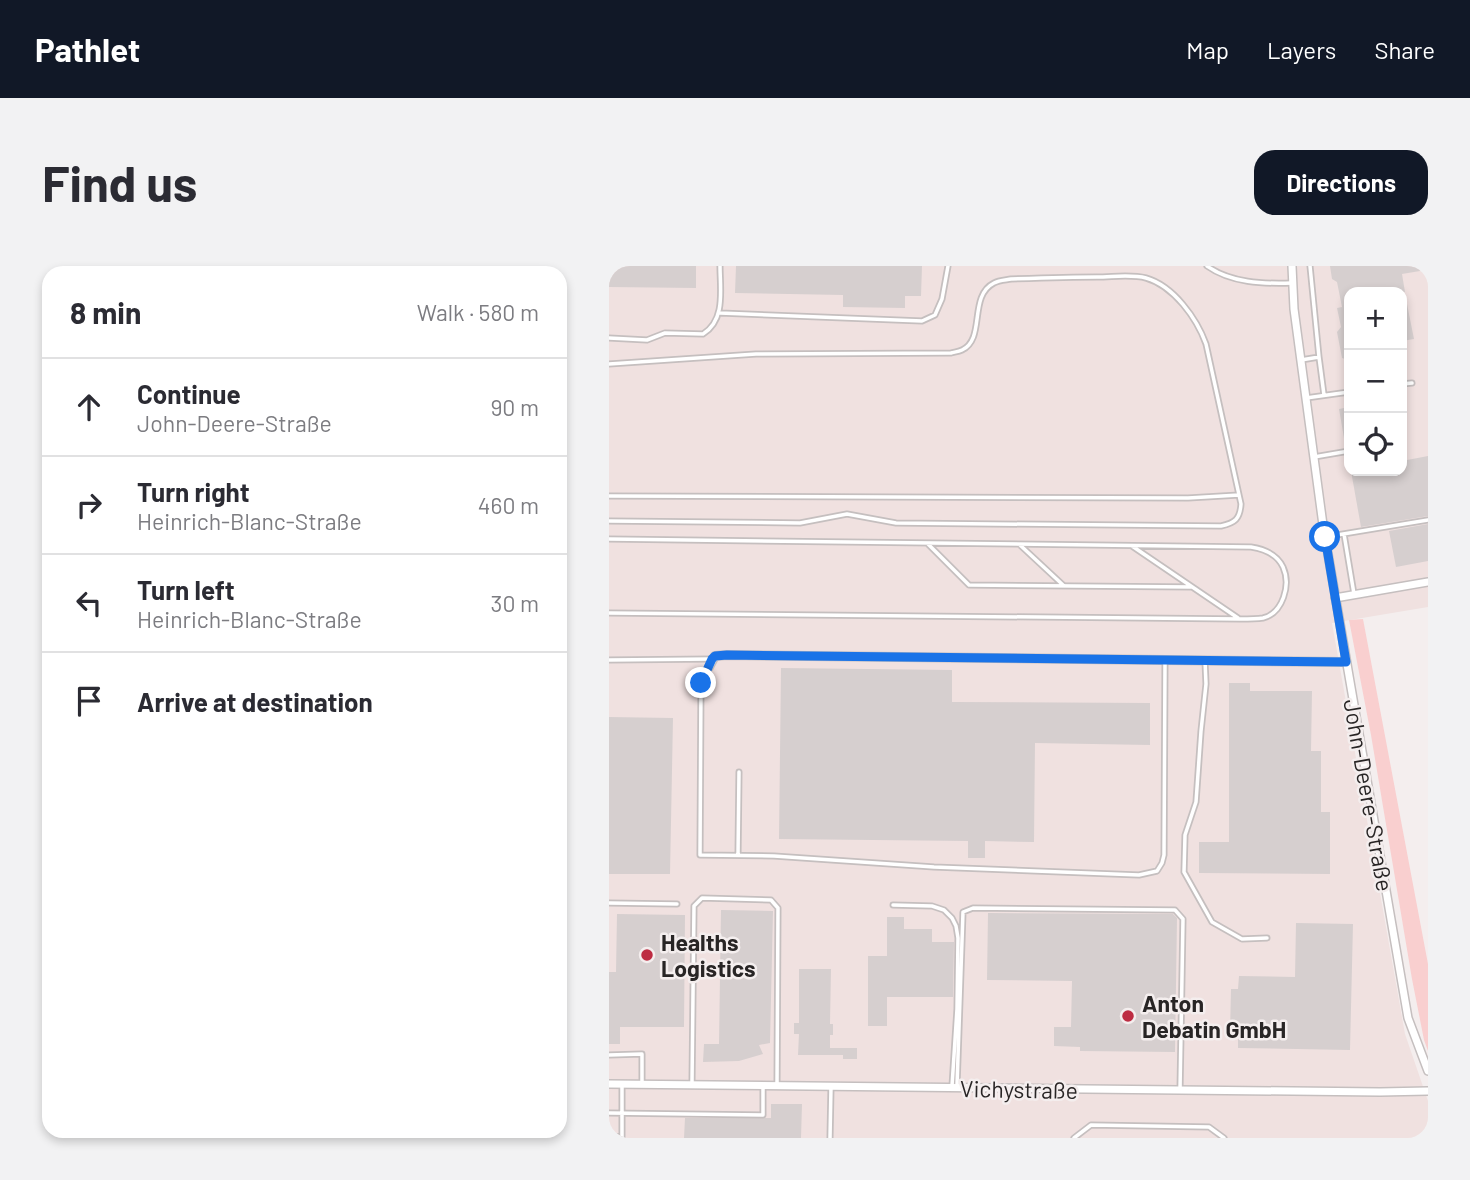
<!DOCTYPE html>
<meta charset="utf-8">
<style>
:root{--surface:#fff;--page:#f2f2f3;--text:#2b2b33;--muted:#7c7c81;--line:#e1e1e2;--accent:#111827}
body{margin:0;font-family:Barlow,sans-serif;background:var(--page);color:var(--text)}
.controls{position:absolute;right:21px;top:21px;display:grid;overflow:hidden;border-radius:14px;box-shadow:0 4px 10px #0003}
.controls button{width:63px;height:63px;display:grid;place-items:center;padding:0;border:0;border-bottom:2px solid var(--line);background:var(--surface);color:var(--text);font:35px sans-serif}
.stop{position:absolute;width:21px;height:21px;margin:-16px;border:5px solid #1a73e8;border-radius:50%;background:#fff}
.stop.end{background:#1a73e8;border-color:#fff;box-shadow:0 2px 7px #0008}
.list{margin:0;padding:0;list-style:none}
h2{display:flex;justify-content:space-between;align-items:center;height:91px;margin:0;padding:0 28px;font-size:30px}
h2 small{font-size:23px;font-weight:400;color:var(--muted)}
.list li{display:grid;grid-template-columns:46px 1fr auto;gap:21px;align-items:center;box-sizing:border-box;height:98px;padding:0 28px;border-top:2px solid var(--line)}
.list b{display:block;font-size:26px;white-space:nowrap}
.list p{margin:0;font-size:23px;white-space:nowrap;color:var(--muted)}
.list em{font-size:23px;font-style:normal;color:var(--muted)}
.icon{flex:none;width:38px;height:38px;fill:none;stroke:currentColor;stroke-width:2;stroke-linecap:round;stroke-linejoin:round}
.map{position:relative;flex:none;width:819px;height:872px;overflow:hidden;border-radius:21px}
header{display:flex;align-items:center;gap:42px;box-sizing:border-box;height:98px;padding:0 35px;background:var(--accent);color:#fff}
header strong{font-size:33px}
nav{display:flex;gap:38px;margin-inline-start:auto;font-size:24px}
.intro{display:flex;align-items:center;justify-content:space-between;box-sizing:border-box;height:168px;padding:0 42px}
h1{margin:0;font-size:49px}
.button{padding:18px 32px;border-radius:21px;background:var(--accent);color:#fff;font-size:24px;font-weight:700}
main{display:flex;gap:42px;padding:0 42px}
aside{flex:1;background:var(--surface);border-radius:21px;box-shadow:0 4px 10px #0003}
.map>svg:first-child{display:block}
</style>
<header>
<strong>Pathlet</strong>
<nav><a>Map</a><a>Layers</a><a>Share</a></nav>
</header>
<div class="intro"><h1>Find us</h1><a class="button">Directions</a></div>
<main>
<aside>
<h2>8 min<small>Walk · 580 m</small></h2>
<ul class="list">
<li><svg class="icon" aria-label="ahead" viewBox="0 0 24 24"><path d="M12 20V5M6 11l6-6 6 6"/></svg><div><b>Continue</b><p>John-Deere-Straße</p></div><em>90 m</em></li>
<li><svg class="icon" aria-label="right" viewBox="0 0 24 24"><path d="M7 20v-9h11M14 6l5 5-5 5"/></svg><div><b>Turn right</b><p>Heinrich-Blanc-Straße</p></div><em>460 m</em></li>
<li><svg class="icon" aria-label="left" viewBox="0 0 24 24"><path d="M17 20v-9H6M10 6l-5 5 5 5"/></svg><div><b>Turn left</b><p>Heinrich-Blanc-Straße</p></div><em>30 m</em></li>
<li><svg class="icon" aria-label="arrive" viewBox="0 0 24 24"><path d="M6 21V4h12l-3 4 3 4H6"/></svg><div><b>Arrive at destination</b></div></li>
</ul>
</aside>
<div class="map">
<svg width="819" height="872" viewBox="0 0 819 872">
<rect width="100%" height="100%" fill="#f4eeee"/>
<path fill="#f0e1e0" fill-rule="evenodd" d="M0 0H819V341L723 357 796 768 819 835V872H0ZM740 26H793V205H740Z"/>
<path fill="#f9cfcf" d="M754 353 819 698V785L815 774 803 713 762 469 740 354Z"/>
<path fill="#d6cfcf" d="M0 0H87V22L0 21Z
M127 0H313L312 30H296V42L234 41V29L126 27Z
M721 0H816L817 4 793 8 796 26H740V92L736 93 733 92 728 66 732 61 728 42 733 41 728 16 723 13Z
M793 28H796L805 73 793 75Z
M740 141V178H736L730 143Z
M819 190V250L752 261 742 205H793V195Z
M819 258V295L787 301 780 265Z
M172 402 343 404V436L541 437V479L426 477 425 576 376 575V592H359V575L170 573Z
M620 417H641V425H703L702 485H712V546H721V608L590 607V576H620Z
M0 451 64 452 61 608H0Z
M112 644 164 645 161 777 150 779 154 788 130 795 94 796 95 778H110Z
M379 647 564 648 568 652 566 786 471 785V781L445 780V761H462L463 715 378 714Z
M8 648 76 649 75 761H11V778H0V706H7Z
M278 651H295V663H323V676H345L344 731H278V760H259V690H278Z
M687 657 744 658 741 784 629 782V767H621L622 723H629L630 710 686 711Z
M190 703H222L221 758H224V769H221V782H248V793H234V789H189L190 768H185V757H190Z
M162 838H193L192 872H75L76 852H162Z"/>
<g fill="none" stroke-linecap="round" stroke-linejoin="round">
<defs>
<path id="lane" d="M598 0C622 17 654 18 683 17
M701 0 710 91
M111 47 313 55 326 49 333 33 339 0
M0 72 38 74 56 67 94 68C117 54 111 23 111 0
M692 94 710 91 715 129
M0 98 147 88 342 87C345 86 349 86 353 84 377 73 359 30 385 17 390 14 397 14 402 13 431 12 460 11 488 11 504 11 522 8 537 12 565 20 588 53 597 78L632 238C631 253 626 257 612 260L287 257 238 248 191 257 0 255
M793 118 803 117
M697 132 740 126
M705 191 740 185
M0 230 579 232 630 229
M735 268 745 328
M716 271 819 254
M0 273 642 281C655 283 668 288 674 301 682 319 674 347 654 352 647 353 638 353 631 353L0 347
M319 278 360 319 583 321
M411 279 454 319
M523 280 629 352
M0 394 103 393
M596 395 597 418 592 465 587 536 576 569 575 606 603 656 633 673 658 672
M99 403 92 417 91 589 165 590 325 601 530 609 548 605 553 597 555 589 556 396
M129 589 130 506
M0 637 68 638
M284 639 323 640 335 644 343 652 347 660 349 672 348 743 343 820
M0 789 33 788V817
M83 817 85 640 93 632 162 634 169 642 168 819
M348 820 354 646 364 642 566 644 574 653 571 824
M0 847 154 849V820
M0 870 12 871
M13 872V819
M221 872 222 821
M465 872 482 859 600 861 615 872"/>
<path id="street" d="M683 0 685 43 714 259 799 752 819 805
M726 332 819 316
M100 401 106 390 118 389 737 396
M0 818 771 826 819 825"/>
</defs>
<use href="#lane" stroke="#c5bfbf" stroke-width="7"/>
<use href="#street" stroke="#c5bfbf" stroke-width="10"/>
<use href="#lane" stroke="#fff" stroke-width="3.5"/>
<use href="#street" stroke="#fff" stroke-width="7"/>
</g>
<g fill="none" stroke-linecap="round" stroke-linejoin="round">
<path stroke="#1a73e8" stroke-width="9" d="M92 417 103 393 106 390 118 389 737 396 716 271"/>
</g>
<g fill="#bd2c42" stroke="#f4eeee" stroke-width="2.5">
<circle cx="38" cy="689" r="7"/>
<circle cx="519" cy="750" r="7"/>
</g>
<g text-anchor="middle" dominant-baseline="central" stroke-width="5" stroke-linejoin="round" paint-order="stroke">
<g font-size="23" fill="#282525" stroke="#f4eeee">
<text transform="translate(760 529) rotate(80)">John-Deere-Straße</text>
<text transform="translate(410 823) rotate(1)">Vichystraße</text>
</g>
<g font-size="23" font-weight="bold" fill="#282525" stroke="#f4eeee" text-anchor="start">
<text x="52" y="676">Healths<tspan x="52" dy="26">Logistics</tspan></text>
<text x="533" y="737">Anton<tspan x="533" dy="26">Debatin GmbH</tspan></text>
</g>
</g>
</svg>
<div class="controls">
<button>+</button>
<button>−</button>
<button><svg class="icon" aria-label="locate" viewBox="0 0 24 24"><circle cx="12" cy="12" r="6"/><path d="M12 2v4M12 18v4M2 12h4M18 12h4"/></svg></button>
</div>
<div class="stop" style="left:716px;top:271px"></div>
<div class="stop end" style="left:92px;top:417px"></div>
</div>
</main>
